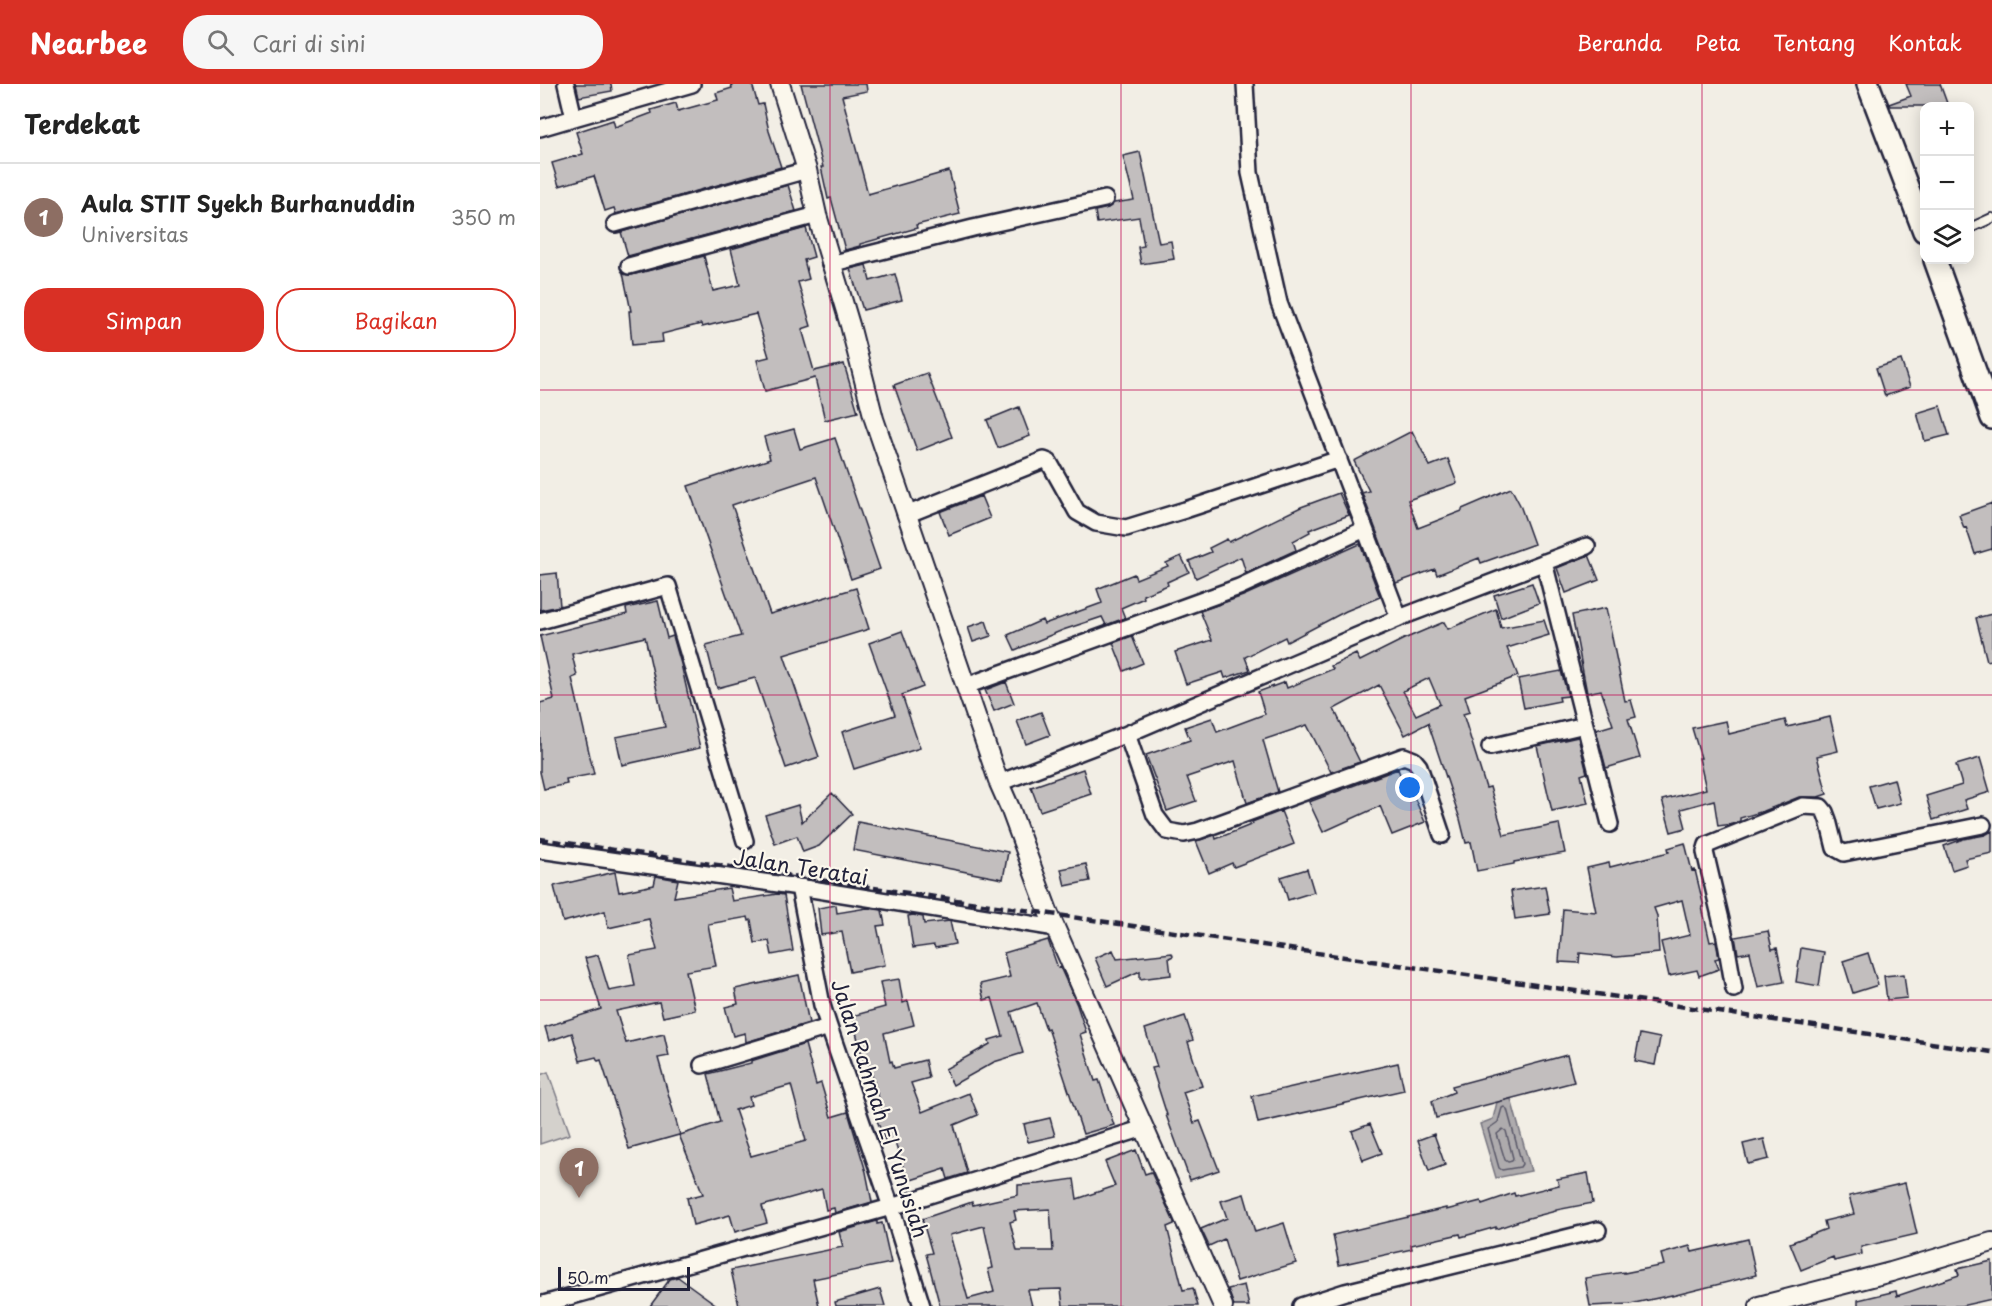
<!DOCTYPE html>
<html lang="id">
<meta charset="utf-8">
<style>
:root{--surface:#fff;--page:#f6f6f6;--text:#222;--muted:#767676;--line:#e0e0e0;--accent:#d93025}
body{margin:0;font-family:"Playpen Sans",sans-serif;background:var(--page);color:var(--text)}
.controls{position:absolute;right:18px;top:18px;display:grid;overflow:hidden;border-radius:12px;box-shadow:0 3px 15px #0003}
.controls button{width:54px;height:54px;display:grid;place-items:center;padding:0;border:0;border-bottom:2px solid var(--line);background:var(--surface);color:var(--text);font:30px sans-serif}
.scale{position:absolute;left:18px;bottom:15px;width:132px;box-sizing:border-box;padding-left:6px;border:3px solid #22223b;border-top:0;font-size:16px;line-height:21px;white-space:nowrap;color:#22223b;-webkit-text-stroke:4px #fbf7ec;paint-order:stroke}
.you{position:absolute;left:870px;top:704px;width:21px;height:21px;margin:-15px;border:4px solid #fff;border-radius:50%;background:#1a73e8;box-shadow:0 0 0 9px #1a73e833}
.badge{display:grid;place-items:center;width:39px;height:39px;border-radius:50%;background:var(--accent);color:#fff;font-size:20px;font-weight:700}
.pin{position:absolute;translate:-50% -50px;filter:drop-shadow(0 2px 3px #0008)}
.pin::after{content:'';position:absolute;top:32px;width:21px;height:18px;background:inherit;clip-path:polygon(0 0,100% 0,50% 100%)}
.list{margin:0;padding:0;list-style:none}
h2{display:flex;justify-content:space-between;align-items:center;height:78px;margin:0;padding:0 24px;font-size:26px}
h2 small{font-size:20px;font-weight:400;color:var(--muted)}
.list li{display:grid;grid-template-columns:39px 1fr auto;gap:18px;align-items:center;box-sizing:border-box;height:108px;padding:0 24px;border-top:2px solid var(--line)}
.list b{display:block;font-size:22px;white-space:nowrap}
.list p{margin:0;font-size:20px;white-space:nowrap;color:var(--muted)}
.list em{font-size:20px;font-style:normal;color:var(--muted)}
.actions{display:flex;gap:12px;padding:18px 24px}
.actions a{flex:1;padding:14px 0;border:2px solid var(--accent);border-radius:24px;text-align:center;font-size:21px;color:var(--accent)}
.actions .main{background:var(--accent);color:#fff}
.icon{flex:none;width:33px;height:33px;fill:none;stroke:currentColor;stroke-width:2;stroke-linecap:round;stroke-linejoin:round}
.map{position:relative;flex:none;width:1452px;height:1222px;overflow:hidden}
header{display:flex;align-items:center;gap:36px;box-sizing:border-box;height:84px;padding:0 30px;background:var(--accent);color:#fff}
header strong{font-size:28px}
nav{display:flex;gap:33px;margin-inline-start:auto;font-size:21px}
.search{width:420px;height:54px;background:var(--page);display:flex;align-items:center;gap:15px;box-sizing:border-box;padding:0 21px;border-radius:24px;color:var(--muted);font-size:22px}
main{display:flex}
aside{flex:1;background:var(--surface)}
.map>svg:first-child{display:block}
</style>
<header>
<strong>Nearbee</strong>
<div class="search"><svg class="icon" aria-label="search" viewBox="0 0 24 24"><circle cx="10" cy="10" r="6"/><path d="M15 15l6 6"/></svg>Cari di sini</div>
<nav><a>Beranda</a><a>Peta</a><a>Tentang</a><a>Kontak</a></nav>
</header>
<main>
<aside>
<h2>Terdekat<small></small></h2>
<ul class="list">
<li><span class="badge" style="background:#8d6e63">1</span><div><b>Aula STIT Syekh Burhanuddin</b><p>Universitas</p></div><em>350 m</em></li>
</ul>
<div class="actions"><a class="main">Simpan</a><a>Bagikan</a></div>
</aside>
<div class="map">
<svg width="1452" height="1222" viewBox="0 0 1452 1222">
<rect width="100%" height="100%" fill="#f2eee5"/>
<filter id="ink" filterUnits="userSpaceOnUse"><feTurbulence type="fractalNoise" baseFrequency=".0167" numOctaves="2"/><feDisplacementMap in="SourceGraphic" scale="12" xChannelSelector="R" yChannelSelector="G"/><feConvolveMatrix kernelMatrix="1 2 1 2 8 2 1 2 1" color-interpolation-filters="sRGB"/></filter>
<g filter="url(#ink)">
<path fill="#d4d1cc" stroke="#7b7a84" stroke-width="1.5" d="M8 988 30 1050 0 1060V991Z"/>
<path fill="#aeabad" stroke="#76747f" stroke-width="1.5" d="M971 1015 991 1087 956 1094 940 1040 953 1035 957 1018Z"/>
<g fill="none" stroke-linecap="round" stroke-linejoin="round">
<path stroke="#5a5969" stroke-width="1.5" d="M964 1023 967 1025 982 1080 980 1083 962 1086 959 1084 948 1045 958 1038 962 1024Z
M963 1045 966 1047 973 1074 972 1077 968 1078 965 1076 957 1050Z"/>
</g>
<path fill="#c2bebe" stroke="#22223b" stroke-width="1.5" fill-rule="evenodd" d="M36 0H71L72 7 39 13Z
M191 0H212L218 21 223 20 229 47 241 83 76 130 74 124 65 127 54 92 19 102 12 79 43 70 36 48 73 36 75 43 112 29 111 26 136 19 138 27 178 16 176 9 192 4Z
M261 0H326L327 7 302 12 328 110 409 87 420 130 376 141 377 144 320 160V162L305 166 291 114 288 115 281 83H283Z
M1366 0H1400L1408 22H1350L1349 20 1371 12Z
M600 68 619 159 631 157 634 175 601 180 598 163 604 162 599 133 557 139 555 127 568 124 574 119 594 116 583 72Z
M248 101 256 127 88 172 81 148Z
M266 144 274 173 264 176 269 195 258 198 271 242 262 245 274 287 304 280 318 328 285 336 275 294 225 307 217 276 229 273 216 230 162 243 161 240 122 250 123 258 92 261 89 227H91L83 189 92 191 164 172 173 207 200 201 191 165Z
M326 181 330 197 355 190 362 216 323 226 310 185Z
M1361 276 1370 303 1345 312 1336 284Z
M387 289 412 353 377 367 354 301Z
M1400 322 1409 351 1385 357 1377 329Z
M479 323 490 352 458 364 447 336Z
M254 345 260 365 295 354 340 485 311 495 276 393 192 421 230 530 316 504 329 545 244 571 279 673 246 684 215 594 177 604 166 561 201 552 148 402 230 375 224 353Z
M872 347 890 382 908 375 917 399 868 416 878 444 922 427V425L971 404 980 421 994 460 941 479 939 474 897 491 895 485 856 499 822 409 829 407 814 377Z
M799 409 809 431 769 446 770 448 753 457 756 466 706 489 701 473 656 494 649 477 671 468 669 464 687 455 689 458 761 423Z
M441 412 450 434 409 451 400 428Z
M1452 419V465L1435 470 1426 443 1424 444 1419 431Z
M820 460 840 513 806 527 747 558 745 553 705 573 710 586 685 594 683 588 646 600 635 568 672 556 660 527 703 512Z
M1049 471 1059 496 1026 509 1017 484Z
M641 472 649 488 627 498 628 501 603 511 604 514 581 524 585 534 566 541 562 533 523 546 475 566 468 551 502 536 504 540 562 519 557 505 594 490 596 495 628 482 626 479Z
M17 489 20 522 0 526V491Z
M992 499 999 519 961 534 954 511Z
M118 517 127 554 133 552 141 580 160 664 82 681 76 653 125 643 105 553 32 570 37 592 32 594 54 690 26 695 27 700 4 705 0 688V619L14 615 0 552 87 530 86 524Z
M1066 524 1085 617 1091 616 1096 633 1088 635 1100 674 1066 684 1056 646 1073 641 1061 606 1047 609 1032 531Z
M956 525 961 544 1004 536 1009 551 967 564 978 592 925 612 930 628 923 630 946 704 950 703 964 751 1019 740 1025 769 974 778V780L937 787 931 758 926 759 920 735 888 639 865 651 839 601 794 625 820 678 791 688 767 641 723 656 738 708 707 719 695 677 647 693 656 717 627 727 606 671 650 656 645 643 672 634 677 648 725 630 718 608 745 598 747 604 793 585 791 582 816 570 820 577 864 555 904 538 908 545ZM889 594 900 620 876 631 863 607Z
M1452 530V576L1447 577 1436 534Z
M446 537 451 552 433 558 428 543Z
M362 547 383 603 362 611 380 664 314 685 302 648 355 631 329 559Z
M592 552 603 579 584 587 573 559Z
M1021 587 1028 612 1019 613 1020 617 984 624 978 595Z
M466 598 474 619 454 627 445 606Z
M501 628 510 651 486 660 477 637Z
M1290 633 1298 667 1277 672 1287 710 1278 713H1259L1224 727 1200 734V737L1193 740 1178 742 1174 716 1141 725 1146 744 1131 748 1122 716 1166 705 1159 674H1161L1152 644 1186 637 1189 650 1245 636 1247 643Z
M1038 653 1047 689 1041 691 1048 719 1012 727 997 662Z
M1440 674 1450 708 1424 716 1427 725 1393 736 1386 712 1422 701 1416 681Z
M543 685 551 710 500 727 491 703Z
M858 685 870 717 875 715 885 738 852 751 840 722 783 748 769 718Z
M1354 695 1360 719 1336 725 1329 702Z
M292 709 312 730 279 762 263 768 257 752 235 760 225 731 258 721 262 738Z
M741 727 754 760 694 783 692 779 669 789 656 757 675 751 676 755 713 740 712 738Z
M318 738 468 768 463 795 313 766Z
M1452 747V769L1425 775 1427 781 1412 786 1404 762 1423 755 1445 751Z
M1145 759 1152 787 1155 786 1164 823H1162L1170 858 1176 857 1179 874 1175 875 1179 885 1159 892 1157 886 1129 892 1121 858 1150 851 1142 816 1114 824 1117 832 1119 869 1077 873 1040 869 1039 879 1019 878 1023 825 1056 828 1047 784 1069 779 1070 783 1129 768 1128 764Z
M546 780 550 797 525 802 521 785Z
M767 785 774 808 748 816 741 793Z
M75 788 79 808 114 801 116 792 138 796 134 813 189 804 192 817 237 810 244 811 253 867 232 871 229 857 215 859 211 836 209 837 208 833 168 840 176 882 146 887 155 926 123 933 119 918 76 927 86 959 124 950 129 972 118 974 140 1051 180 1038 168 990 211 979V977L265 960 276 1001 281 999 291 1033 308 1028 326 1088 332 1118 295 1129 294 1124 286 1126 282 1105 222 1122 227 1139 195 1148 190 1131 153 1141 147 1114 163 1110 139 1051 89 1065 61 976 58 977 56 973 40 977 32 949 9 957 5 943 61 925 45 874 58 871 69 907 95 902 89 871 117 866 109 835 68 844 65 827 23 838 14 802ZM251 1001 266 1057 211 1072 195 1026 211 1021 209 1013Z
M1005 802 1010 830 975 835 971 807Z
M296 821 297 829 327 824 342 826 345 841 337 842 345 881 310 888 302 848 281 851 278 824Z
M373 831 383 833 384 840 410 837 415 860 395 864 394 861 373 864 368 832Z
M1228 847 1232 865 1237 864 1244 898 1218 903 1210 868 1198 870 1195 853Z
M508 856 518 884 520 883 537 921 546 948 540 950 555 997 559 996 574 1041 543 1050 508 944 506 945 497 919 471 928 483 969 454 978 413 1001 405 985 450 960 449 956 463 952 452 914 444 916 440 900 470 893 464 869Z
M1261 864 1284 868 1279 902 1256 898Z
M573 866 577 875 632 869 633 872 629 874 631 891 600 895V887L567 902 555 874Z
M1328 869 1338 901 1313 909 1303 877Z
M1364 890 1367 914 1347 916 1344 892Z
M259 891 269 939 206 958 205 949 193 952 185 923 198 920 195 905Z
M359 895 363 919 368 917 374 941 344 949 350 978 352 977 354 984 385 976 389 994 371 999 382 1028 429 1009 438 1031 414 1041 427 1089 408 1095 405 1085 368 1097 354 1056 346 1059 336 1034 344 1031 327 975 323 976 312 932 345 923 340 898Z
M645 932 653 956 648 958 662 1002 643 1008 654 1039 660 1037 679 1086 650 1096 626 1031H627L612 984 617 983 605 945Z
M1100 950 1120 954 1115 981 1095 977Z
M1027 971 1034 998 896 1034 892 1017 914 1008 912 1002Z
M858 979 864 1006 718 1039 712 1012Z
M510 1034 515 1052 488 1058 484 1040Z
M830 1040 842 1069 823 1076 812 1047Z
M894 1050 905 1081 889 1087 878 1056Z
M1224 1055 1229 1075 1208 1080 1203 1060Z
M596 1066 605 1090 611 1088 634 1138V1140L627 1143 643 1206 653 1204 658 1222H523L521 1205 488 1206 492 1222H400L386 1170 392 1169 382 1135 432 1118 433 1121 478 1111V1101L499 1100 534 1095 537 1115 575 1102 565 1078ZM510 1125 513 1167H477L470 1138 476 1136 474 1127ZM444 1142 453 1184 448 1185 454 1208 428 1215 410 1151Z
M1048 1089 1053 1119 1016 1126V1127L985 1135 956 1145V1143L921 1153 920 1150 871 1161 872 1165 799 1181 793 1151 906 1124V1126L941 1117 942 1120 974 1109 975 1112 1019 1101 1017 1095Z
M1365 1099 1377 1150 1321 1163 1322 1170 1294 1177 1293 1173 1261 1186 1250 1159 1286 1145 1284 1137 1314 1130 1309 1112Z
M704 1110 715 1148 744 1139 756 1179 697 1197 684 1155 669 1162 661 1145 687 1134 681 1117Z
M337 1137V1140L342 1139 351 1179 273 1195 279 1222H199L191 1186 303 1163 299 1148Z
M1208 1155 1216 1191 1132 1212V1211L1090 1220 1050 1222 1045 1194 1084 1188V1189L1124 1181 1121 1170 1150 1162 1152 1168Z
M1452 1177V1215L1421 1222H1318V1216L1356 1207 1357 1212 1419 1191 1417 1185Z
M138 1193 178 1222H110L130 1195Z
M704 1201 709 1222H694L688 1205Z
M340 1205 345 1222H296L295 1218Z"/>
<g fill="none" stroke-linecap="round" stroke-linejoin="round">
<defs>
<path id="service" d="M1430 144 1452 134"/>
<path id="minor" d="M26 0 34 34 152 0
M705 0 710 89 739 219 859 534
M0 44 34 34
M75 140 267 86
M290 180 433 144 565 115
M89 182 277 131
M366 431 504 376 509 378 537 428 556 439 586 444 645 426 799 375
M1004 478 1070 740
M0 537 128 502 205 757
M426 602 699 503 825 445
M587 650 615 731 627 747 644 750 658 747 864 672 874 676 879 682 902 751
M950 663 1045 641
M459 699 587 650 859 534 1047 462
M0 766 259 803 516 844
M259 803 282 921 289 943 351 1123 382 1222
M1194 905 1185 853 1165 768 1167 761 1263 722 1281 723 1285 728 1288 736 1295 764 1304 769 1443 741
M162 981 289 943
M0 1221 351 1123 604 1044
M761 1222 805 1208 1058 1146"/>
<path id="tertiary" d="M240 0 267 86 277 131 310 241 334 335 459 699 470 724 509 830 683 1222
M1219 1222 1351 1188 1452 1158"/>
<path id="secondary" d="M1328 0 1384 147
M1395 176 1452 334"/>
</defs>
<use href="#service" stroke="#22223b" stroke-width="12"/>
<use href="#minor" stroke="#22223b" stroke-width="20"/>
<use href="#tertiary" stroke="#22223b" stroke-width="22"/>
<use href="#secondary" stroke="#22223b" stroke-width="26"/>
<use href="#service" stroke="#fbf7ec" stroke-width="8"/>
<use href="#minor" stroke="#fbf7ec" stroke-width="15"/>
<use href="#tertiary" stroke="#fbf7ec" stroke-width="18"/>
<use href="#secondary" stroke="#fbf7ec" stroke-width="21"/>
<path stroke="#22223b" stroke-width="4.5" stroke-dasharray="9 4.5" stroke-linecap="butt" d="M0 755 1452 968"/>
</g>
</g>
<path fill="none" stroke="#c2185b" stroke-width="1.5" stroke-opacity="0.55" d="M290 0V1222M581 0V1222M871 0V1222M1162 0V1222M0 306H1452M0 611H1452M0 916H1452"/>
<g text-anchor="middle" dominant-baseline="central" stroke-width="4.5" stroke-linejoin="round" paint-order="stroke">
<g font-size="21" fill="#22223b" stroke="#fbf7ec">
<text transform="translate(261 782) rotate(9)">Jalan Teratai</text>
<text transform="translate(341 1024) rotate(72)">Jalan Rahmah El Yunusiah</text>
</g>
</g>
</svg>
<div class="controls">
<button>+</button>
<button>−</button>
<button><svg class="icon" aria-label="layers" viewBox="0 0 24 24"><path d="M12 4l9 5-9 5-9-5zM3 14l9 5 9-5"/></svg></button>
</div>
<div class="scale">50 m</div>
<div class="you"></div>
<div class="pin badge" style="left:39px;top:1114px;background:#8d6e63">1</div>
</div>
</main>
